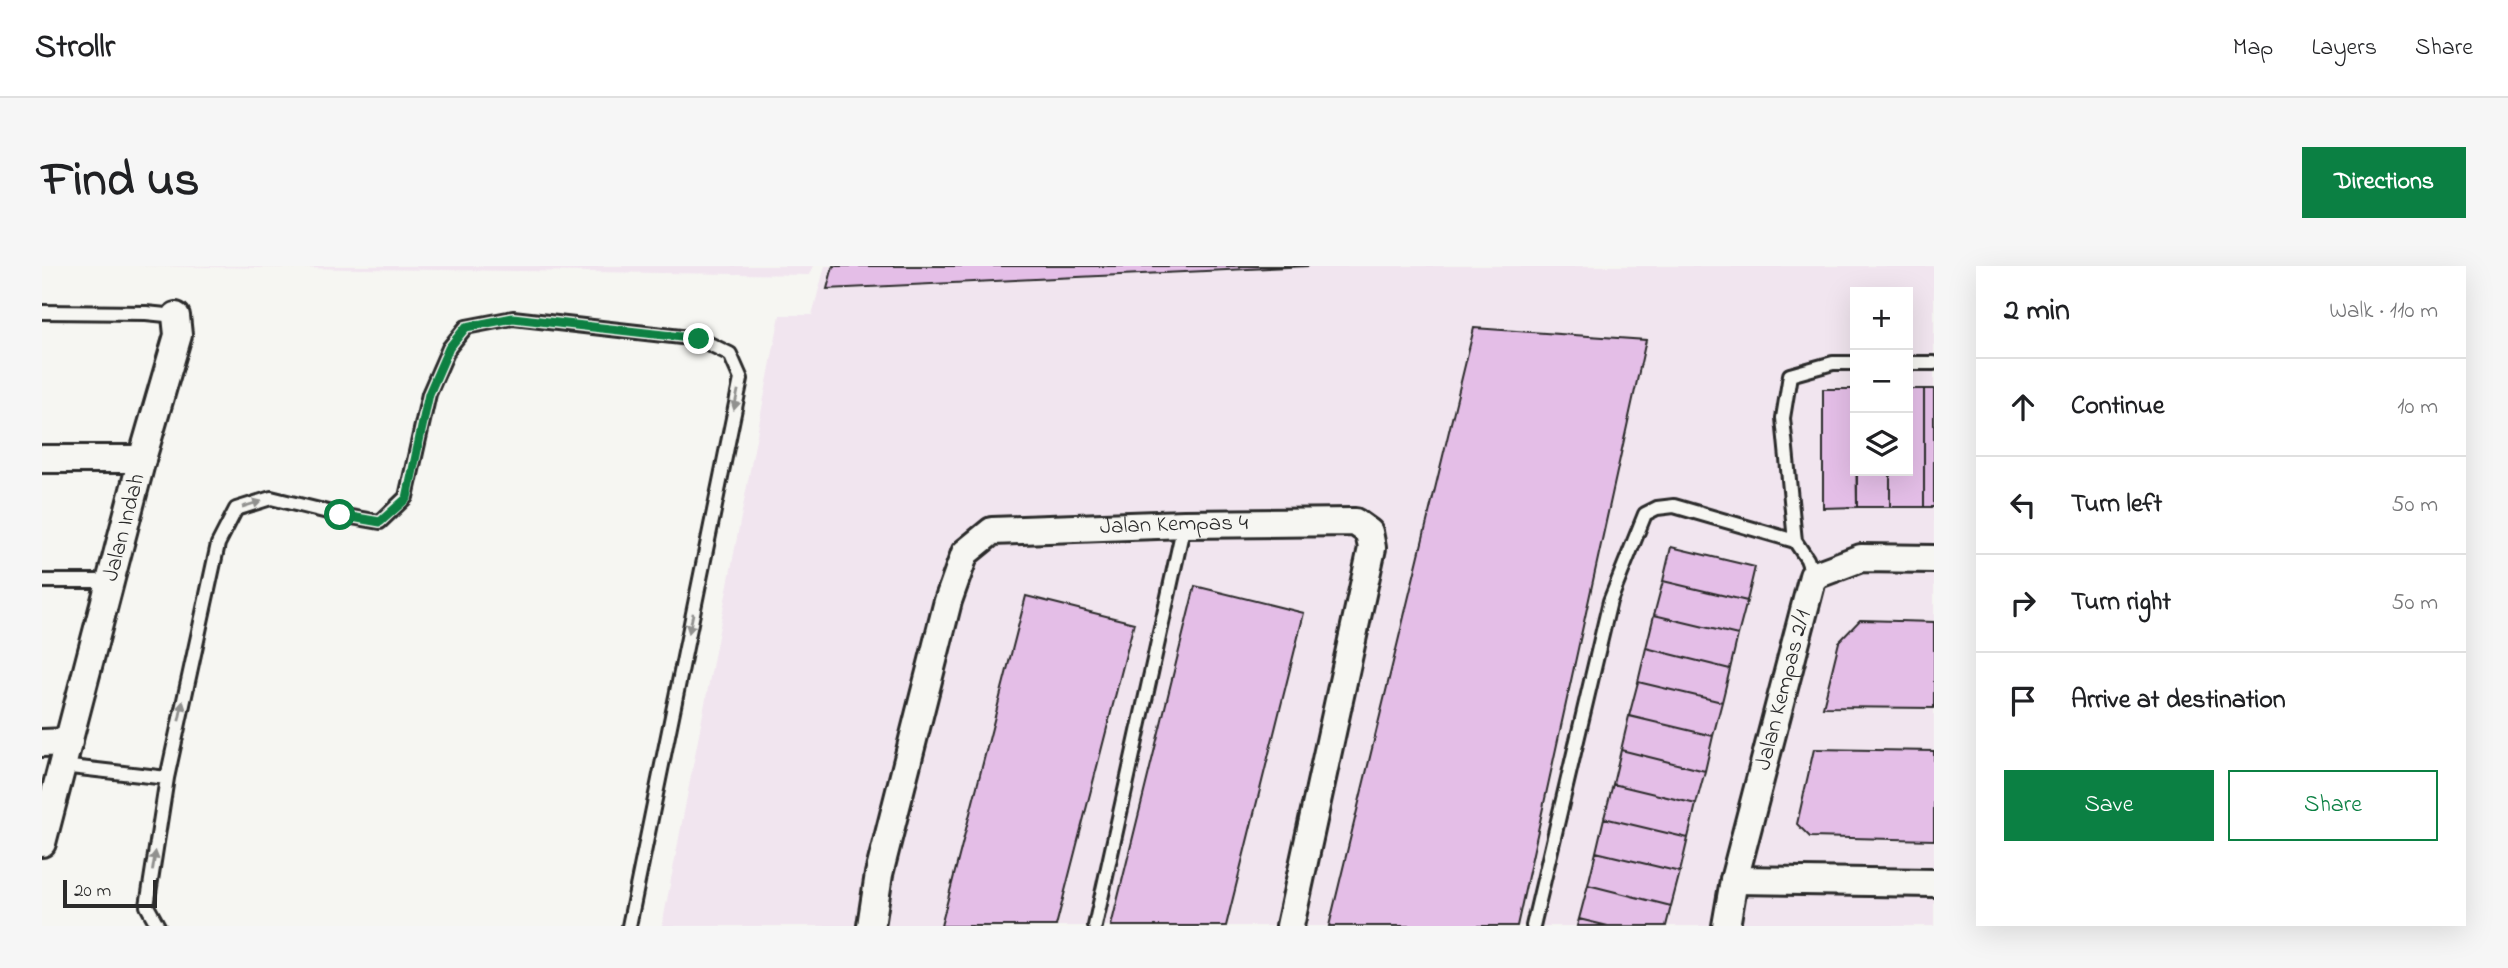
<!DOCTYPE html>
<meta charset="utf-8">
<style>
:root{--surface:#fff;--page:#f6f6f6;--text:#202124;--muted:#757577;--line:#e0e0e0;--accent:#0b8043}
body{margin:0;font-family:"Indie Flower",sans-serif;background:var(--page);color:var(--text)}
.controls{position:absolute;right:21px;top:21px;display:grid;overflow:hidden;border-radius:0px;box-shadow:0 7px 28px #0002}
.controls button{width:63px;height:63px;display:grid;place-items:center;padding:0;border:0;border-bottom:2px solid var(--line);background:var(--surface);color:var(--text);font:35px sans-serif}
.scale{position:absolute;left:21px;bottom:18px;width:94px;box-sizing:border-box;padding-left:7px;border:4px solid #2b2b2b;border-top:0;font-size:19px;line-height:24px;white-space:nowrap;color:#2b2b2b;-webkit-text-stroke:5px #f6f6f2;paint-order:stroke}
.stop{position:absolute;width:21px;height:21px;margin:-16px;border:5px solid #0b8043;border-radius:50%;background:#fff}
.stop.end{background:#0b8043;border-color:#fff;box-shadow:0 2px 7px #0008}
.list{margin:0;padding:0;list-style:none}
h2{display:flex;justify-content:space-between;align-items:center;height:91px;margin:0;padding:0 28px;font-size:30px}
h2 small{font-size:23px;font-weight:400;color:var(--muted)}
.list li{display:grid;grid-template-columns:46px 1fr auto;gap:21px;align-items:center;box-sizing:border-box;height:98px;padding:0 28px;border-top:2px solid var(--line)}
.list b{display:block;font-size:26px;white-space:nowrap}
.list em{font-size:23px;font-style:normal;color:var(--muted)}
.actions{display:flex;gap:14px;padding:21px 28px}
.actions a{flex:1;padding:16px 0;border:2px solid var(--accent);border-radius:0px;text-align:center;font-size:24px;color:var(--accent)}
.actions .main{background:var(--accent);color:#fff}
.icon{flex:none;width:38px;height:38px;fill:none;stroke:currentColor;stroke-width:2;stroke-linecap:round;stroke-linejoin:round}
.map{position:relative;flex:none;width:1892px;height:660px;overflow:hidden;border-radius:0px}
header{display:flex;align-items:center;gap:42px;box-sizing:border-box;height:98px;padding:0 35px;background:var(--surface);border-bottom:2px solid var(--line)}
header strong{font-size:33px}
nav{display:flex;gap:38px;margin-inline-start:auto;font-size:24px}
.intro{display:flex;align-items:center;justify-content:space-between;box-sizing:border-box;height:168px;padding:0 42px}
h1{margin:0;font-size:49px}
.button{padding:18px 32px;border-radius:0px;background:var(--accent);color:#fff;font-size:24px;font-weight:700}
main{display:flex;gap:42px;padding:0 42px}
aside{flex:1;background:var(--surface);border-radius:0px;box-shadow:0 7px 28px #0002}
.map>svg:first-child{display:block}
</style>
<header>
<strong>Strollr</strong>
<nav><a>Map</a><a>Layers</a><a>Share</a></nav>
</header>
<div class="intro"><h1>Find us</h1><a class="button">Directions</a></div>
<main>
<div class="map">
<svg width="1892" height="660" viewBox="0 0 1892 660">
<rect width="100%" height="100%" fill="#f6f6f2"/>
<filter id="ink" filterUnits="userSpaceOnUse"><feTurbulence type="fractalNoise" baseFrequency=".0143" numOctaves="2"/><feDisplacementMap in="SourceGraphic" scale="14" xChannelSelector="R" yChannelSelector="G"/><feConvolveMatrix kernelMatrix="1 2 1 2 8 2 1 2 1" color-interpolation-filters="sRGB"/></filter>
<g filter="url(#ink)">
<path fill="#f1e5ef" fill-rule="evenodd" d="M92 0H771L768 9Z
M783 0H1892V660H620L738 49H770ZM1813 26H1866V205H1813Z"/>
<path fill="#e4bee7" stroke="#2b2b2b" stroke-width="2" d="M791 0H1267L785 23Z
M1432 62 1604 74 1475 660H1287Z
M1781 123H1813L1815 241 1781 242Z
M1866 123H1882V241H1848V205H1866Z
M1882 123H1892V241H1882Z
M1815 205H1848V241H1815Z
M1629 281 1713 301 1705 335 1621 315Z
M1621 315 1705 335 1696 369 1612 349Z
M1153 320 1262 347 1184 660H1069Z
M984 330 1092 357 1014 660H899Z
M1612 349 1696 369 1688 403 1604 382Z
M1818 354 1892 356V442L1781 441 1797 376Z
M1604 382 1688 403 1680 436 1596 416Z
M1596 416 1680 436 1671 470 1587 450Z
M1587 450 1671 470 1663 505 1579 484Z
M1772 483 1892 485V574L1768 571 1755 558Z
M1579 484 1663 505 1654 538 1571 518Z
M1571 518 1654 538 1646 572 1562 552Z
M1562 552 1646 572 1638 606 1554 586Z
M1554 586 1638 606 1629 640 1546 619Z
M1546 619 1629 640 1624 660H1566L1537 653Z
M1537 653 1566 660H1535Z"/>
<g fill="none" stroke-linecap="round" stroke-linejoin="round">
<defs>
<path id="service" d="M0 46 104 47 134 50
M1866 97H1892
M1753 275 1741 152 1748 109 1791 97H1813
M0 315H69
M20 500 125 512
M116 660 105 640 125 512 176 278 194 243 229 232 298 249 338 256 364 231 387 128 407 82 424 61 471 52 657 73 688 88 699 113 587 660
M1053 660 1142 258
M1491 660 1568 335 1603 248 1615 242 1632 240 1753 275 1765 293 1771 310"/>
<g id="minor">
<path d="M0 193H100"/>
<path d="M0 477 27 476"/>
<path id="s1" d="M0 577 100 193 136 69 134 50"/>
<path d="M1692 614 1892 617"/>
<path id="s2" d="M829 660 837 608 906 335 923 287 950 265 1142 258 1313 256 1327 266 1330 282 1248 660"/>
<path id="s3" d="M1684 660 1692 614 1771 310 1819 292 1892 293"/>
</g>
</defs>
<use href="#service" stroke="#2b2b2b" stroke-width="18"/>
<use href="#minor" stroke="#2b2b2b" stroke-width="32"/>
<use href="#service" stroke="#f6f6f2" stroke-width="12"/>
<use href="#minor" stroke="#f6f6f2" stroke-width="26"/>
</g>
<defs><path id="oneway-solid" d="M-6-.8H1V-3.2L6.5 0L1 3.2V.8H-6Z" transform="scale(1.75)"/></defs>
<g fill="#90908e">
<use href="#oneway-solid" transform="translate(694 134) rotate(102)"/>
<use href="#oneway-solid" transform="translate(210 238) rotate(-17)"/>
<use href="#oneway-solid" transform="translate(649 357) rotate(102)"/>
<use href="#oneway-solid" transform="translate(139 445) rotate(-78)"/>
<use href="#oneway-solid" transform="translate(112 595) rotate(-81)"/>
</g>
</g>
<g fill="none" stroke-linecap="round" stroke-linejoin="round" filter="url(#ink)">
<path stroke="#0b8043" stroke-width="9" d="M298 249 338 256 365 232 387 128 407 82 424 61 471 52 657 73"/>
</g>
<g text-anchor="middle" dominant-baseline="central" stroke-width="6" stroke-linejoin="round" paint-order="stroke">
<g font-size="23" fill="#2b2b2b" stroke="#f6f6f2">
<text stroke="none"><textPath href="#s2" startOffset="602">Jalan Kempas 4</textPath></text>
<text stroke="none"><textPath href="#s1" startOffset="326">Jalan Indah</textPath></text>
<text stroke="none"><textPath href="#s3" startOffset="243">Jalan Kempas 2/1</textPath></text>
</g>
</g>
</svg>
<div class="controls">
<button>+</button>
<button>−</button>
<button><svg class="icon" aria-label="layers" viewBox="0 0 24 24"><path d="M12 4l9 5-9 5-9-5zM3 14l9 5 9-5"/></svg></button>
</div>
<div class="scale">20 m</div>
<div class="stop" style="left:298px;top:249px"></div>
<div class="stop end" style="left:657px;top:73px"></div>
</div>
<aside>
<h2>2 min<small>Walk · 110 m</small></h2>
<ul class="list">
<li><svg class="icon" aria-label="ahead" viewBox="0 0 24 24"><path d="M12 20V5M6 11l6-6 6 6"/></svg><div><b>Continue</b></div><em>10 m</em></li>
<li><svg class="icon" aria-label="left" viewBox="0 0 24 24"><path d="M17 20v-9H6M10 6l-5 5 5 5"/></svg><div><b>Turn left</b></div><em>50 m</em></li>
<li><svg class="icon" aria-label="right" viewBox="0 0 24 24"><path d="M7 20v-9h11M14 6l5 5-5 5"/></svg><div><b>Turn right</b></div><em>50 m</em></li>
<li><svg class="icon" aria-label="arrive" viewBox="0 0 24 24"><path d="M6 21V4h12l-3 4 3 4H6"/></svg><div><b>Arrive at destination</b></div></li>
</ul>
<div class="actions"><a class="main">Save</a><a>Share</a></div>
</aside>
</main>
